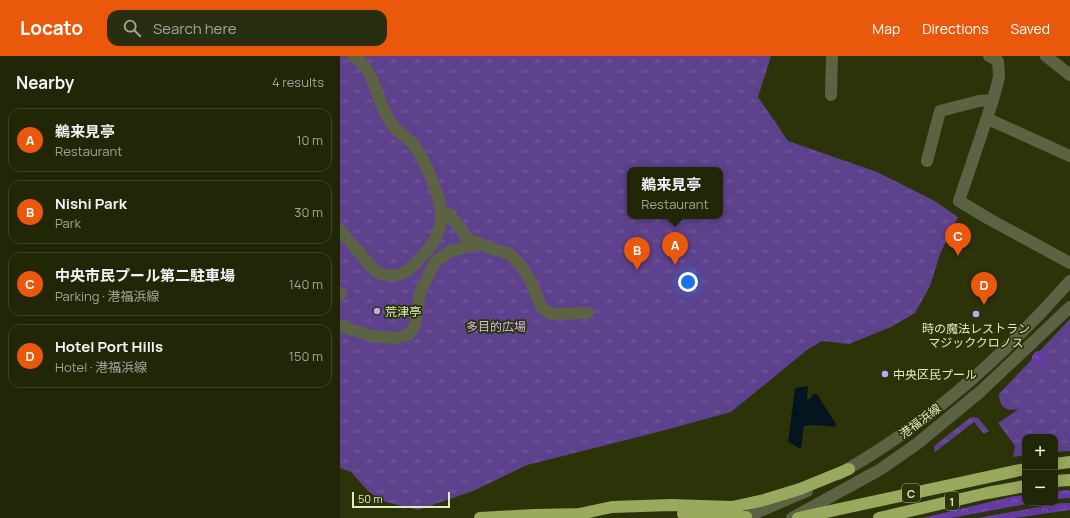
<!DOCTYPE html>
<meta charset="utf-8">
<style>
:root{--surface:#212607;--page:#292e11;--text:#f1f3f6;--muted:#a2a59b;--line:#3e4328;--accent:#ea580c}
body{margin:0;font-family:Manrope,"Noto Sans JP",sans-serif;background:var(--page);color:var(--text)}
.controls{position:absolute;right:12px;bottom:12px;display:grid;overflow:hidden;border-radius:8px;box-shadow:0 4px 16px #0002}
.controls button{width:36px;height:36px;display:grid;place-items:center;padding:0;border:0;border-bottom:1px solid var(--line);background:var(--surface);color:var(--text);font:20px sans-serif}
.scale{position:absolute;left:12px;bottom:10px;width:98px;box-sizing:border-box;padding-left:4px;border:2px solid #e0eac3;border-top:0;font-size:11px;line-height:14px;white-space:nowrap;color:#e0eac3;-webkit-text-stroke:3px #2c3309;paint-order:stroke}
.you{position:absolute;left:348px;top:226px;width:14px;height:14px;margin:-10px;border:3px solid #fff;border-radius:50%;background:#1a73e8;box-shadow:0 0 0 6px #1a73e833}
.badge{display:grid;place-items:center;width:26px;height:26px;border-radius:50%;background:var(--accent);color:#fff;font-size:13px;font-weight:700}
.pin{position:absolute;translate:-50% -33px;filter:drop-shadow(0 1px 2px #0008)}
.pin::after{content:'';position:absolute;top:21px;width:14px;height:12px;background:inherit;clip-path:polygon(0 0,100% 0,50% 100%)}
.popup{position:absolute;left:287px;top:111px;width:96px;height:52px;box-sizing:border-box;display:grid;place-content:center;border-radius:8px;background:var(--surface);filter:drop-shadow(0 1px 3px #0005);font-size:13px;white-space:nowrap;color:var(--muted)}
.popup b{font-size:15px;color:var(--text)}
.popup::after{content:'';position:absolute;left:50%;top:100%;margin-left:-8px;border:8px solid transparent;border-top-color:var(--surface)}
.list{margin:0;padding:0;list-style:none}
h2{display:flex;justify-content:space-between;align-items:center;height:52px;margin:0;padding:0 16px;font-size:17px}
h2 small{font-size:13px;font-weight:400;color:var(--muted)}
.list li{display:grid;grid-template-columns:26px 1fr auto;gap:12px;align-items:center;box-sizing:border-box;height:64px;margin:0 8px 8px;padding:0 8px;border:1px solid var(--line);border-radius:12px}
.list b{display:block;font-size:15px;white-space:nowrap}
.list p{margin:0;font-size:13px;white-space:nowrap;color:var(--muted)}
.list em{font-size:13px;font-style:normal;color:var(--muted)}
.icon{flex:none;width:22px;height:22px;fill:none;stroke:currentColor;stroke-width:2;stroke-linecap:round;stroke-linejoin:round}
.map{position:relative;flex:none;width:730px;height:462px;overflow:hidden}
header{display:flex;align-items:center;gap:24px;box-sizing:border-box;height:56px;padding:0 20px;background:var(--accent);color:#fff}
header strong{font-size:19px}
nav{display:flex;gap:22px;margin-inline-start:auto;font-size:14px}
.search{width:280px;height:36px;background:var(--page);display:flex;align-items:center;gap:10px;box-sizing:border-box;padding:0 14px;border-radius:12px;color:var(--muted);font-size:15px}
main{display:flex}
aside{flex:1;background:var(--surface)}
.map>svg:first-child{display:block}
</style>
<header>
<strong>Locato</strong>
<div class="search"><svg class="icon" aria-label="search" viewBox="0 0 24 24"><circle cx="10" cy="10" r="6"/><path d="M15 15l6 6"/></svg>Search here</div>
<nav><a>Map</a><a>Directions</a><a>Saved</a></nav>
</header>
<main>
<aside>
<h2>Nearby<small>4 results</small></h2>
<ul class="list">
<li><span class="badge">A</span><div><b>鵜来見亭</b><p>Restaurant</p></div><em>10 m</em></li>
<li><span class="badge">B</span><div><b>Nishi Park</b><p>Park</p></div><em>30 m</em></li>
<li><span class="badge">C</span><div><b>中央市民プール第二駐車場</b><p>Parking · 港福浜線</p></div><em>140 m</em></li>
<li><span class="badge">D</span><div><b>Hotel Port Hills</b><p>Hotel · 港福浜線</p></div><em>150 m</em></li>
</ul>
</aside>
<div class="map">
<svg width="730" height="462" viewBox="0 0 730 462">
<defs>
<pattern id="grass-tufts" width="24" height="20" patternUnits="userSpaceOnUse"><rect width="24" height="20" fill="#5e418d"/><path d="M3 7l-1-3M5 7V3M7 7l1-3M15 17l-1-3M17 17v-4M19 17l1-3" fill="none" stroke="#755d9b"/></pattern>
<pattern id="forest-crowns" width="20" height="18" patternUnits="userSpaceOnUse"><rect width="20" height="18" fill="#673ba5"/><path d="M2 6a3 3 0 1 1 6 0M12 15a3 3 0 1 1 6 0" fill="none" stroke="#7c58b0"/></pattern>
</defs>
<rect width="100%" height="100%" fill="#2c3309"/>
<path fill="url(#grass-tufts)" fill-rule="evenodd" d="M0 0H431L418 41 448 85 537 116 593 144 618 161 600 198 590 230 575 257 551 271 509 288 482 285 467 294 391 356 318 376 187 409 133 435 78 454 42 445 28 435 11 416 0 412ZM290 114H380V160H290Z
M730 263V395L715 396V381H685V399L673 401 675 390 658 367 679 353C666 355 660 353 659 338Z
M631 361 638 362 649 375 644 378 634 366 595 396 594 390Z"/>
<path fill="url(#forest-crowns)" d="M692 302a7 7 0 1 1 14 0a7 7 0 1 1-14 0Z
M730 434V442L715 443V435Z
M685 439V447H692L611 462H582L675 440Z
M721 447H730V454L674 462H637Z"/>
<path fill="#051520" d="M468 330 467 343H470L473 338H477L496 368 495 371 475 369 464 370 461 393 448 386 455 332Z"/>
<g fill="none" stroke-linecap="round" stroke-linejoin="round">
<path stroke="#5c6345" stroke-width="12" d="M649 0 658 5 659 21 653 44 619 145 649 163 730 207
M706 0 730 19
M491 39 492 0
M648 63 730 100
M587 105 600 55 639 45 653 44
M102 157 109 158 128 183 150 192 170 198 181 210 190 224 202 252 211 258 248 257
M0 174 35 215C49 223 64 220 74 209 80 202 87 196 92 188 107 166 101 147 92 124 87 111 81 98 72 87 67 81 60 78 56 73 52 69 49 64 47 60 35 40 35 13 13 0
M0 238 1 237
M0 270 32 280 56 282 68 279 75 270 80 237 87 222 96 205 111 195 139 188
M499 418C587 369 664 300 730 225
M400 462 406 461 467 435
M452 462 541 413 578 387 641 335 730 251"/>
<path stroke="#99a95d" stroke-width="12" d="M715 408 730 406
M715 425 730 424
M239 458 272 451 331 449 392 451 424 444 460 433 509 413
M343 458 406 461
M140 462 194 459 246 458
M458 462 685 413
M539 462 647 437 685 430"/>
</g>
<g fill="#c1a8f3" stroke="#2c3309" stroke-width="1.5">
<circle cx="37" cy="255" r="4"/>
<circle cx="636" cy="258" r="4"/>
<circle cx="545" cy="318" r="4"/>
</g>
<g text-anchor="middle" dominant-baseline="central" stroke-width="3.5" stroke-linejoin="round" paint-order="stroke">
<g fill="#2c3309" stroke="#aab38b" stroke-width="1">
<rect x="562" y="428" width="18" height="18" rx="3"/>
<rect x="605" y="436" width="14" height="18" rx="3"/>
</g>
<g font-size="11" font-weight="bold" fill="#e0eac3">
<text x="571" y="437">C</text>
<text x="612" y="445">1</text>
</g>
<g font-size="12" fill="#e0eac3" stroke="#2c3309" text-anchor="start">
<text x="45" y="255">荒津亭</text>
<text x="636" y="272" text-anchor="middle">時の魔法レストラン<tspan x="636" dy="14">マジッククロノス</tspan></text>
<text x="553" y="318">中央区民プール</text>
</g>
<g font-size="12" fill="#cbbaf0" stroke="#2c3309">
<text x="156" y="270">多目的広場</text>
</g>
<g font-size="12" fill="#e0eac3" stroke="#2c3309">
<text transform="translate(580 365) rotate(-37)">港福浜線</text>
</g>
</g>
</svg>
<div class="controls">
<button>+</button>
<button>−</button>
</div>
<div class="scale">50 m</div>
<div class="you"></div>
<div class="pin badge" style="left:335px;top:209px">A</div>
<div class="popup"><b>鵜来見亭</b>Restaurant</div>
<div class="pin badge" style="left:297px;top:214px">B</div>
<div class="pin badge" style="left:618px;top:200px">C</div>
<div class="pin badge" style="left:644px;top:249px">D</div>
</div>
</main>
